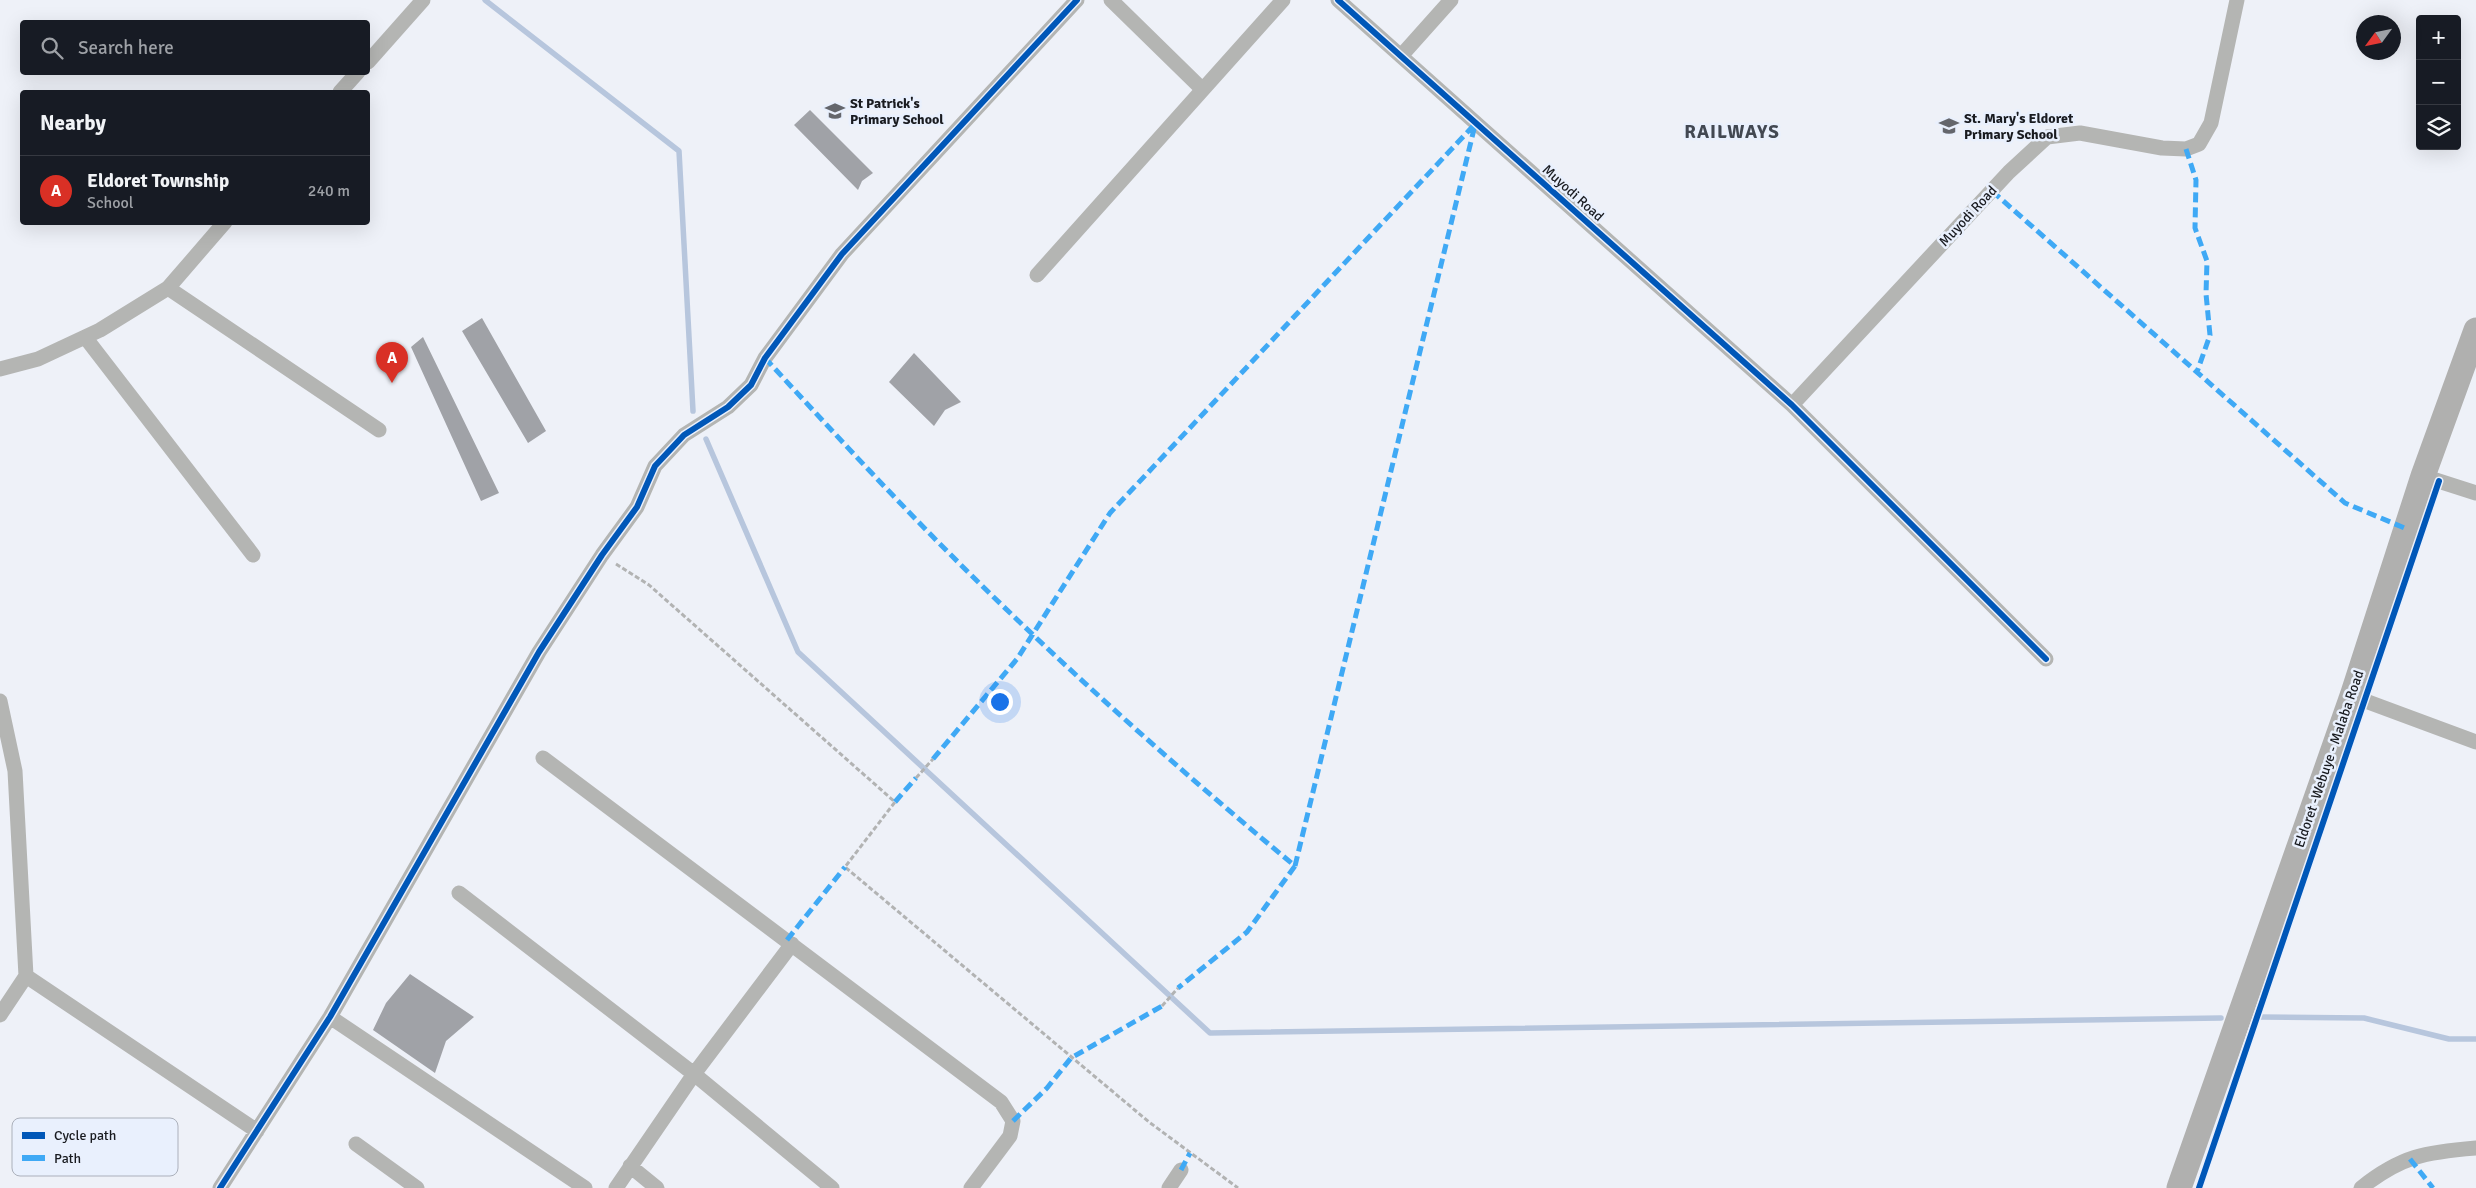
<!DOCTYPE html>
<meta charset="utf-8">
<style>
:root{--surface:#171b24;--page:#20242c;--text:#f1f3f6;--muted:#9ea1a6;--line:#363941;--accent:#d93025}
body{margin:0;font-family:Signika,sans-serif;background:var(--page);color:var(--text)}
.controls{position:absolute;right:15px;top:15px;display:grid;overflow:hidden;border-radius:5px;box-shadow:0 5px 20px #0002}
.controls button{width:45px;height:45px;display:grid;place-items:center;padding:0;border:0;border-bottom:1px solid var(--line);background:var(--surface);color:var(--text);font:25px sans-serif}
.compass{position:absolute;left:2356px;top:15px;width:45px;height:45px;border-radius:50%;background:var(--surface);box-shadow:0 5px 20px #0002;rotate:237deg}
.you{position:absolute;left:999px;top:701px;width:18px;height:18px;margin:-12px;border:4px solid #fff;border-radius:50%;background:#1a73e8;box-shadow:0 0 0 8px #1a73e833}
.badge{display:grid;place-items:center;width:32px;height:32px;border-radius:50%;background:var(--accent);color:#fff;font-size:16px;font-weight:700}
.pin{position:absolute;translate:-50% -41px;filter:drop-shadow(0 1px 2px #0008)}
.pin::after{content:'';position:absolute;top:26px;width:18px;height:15px;background:inherit;clip-path:polygon(0 0,100% 0,50% 100%)}
.list{margin:0;padding:0;list-style:none}
h2{display:flex;justify-content:space-between;align-items:center;height:65px;margin:0;padding:0 20px;font-size:21px}
h2 small{font-size:16px;font-weight:400;color:var(--muted)}
.list li{display:grid;grid-template-columns:32px 1fr auto;gap:15px;align-items:center;box-sizing:border-box;height:70px;padding:0 20px;border-top:1px solid var(--line)}
.list b{display:block;font-size:19px;white-space:nowrap}
.list p{margin:0;font-size:16px;white-space:nowrap;color:var(--muted)}
.list em{font-size:16px;font-style:normal;color:var(--muted)}
.icon{flex:none;width:28px;height:28px;fill:none;stroke:currentColor;stroke-width:2;stroke-linecap:round;stroke-linejoin:round}
.map{position:relative;flex:none;width:2476px;height:1188px;overflow:hidden}
.search{position:absolute;background:var(--surface);box-shadow:0 5px 20px #0002;left:20px;top:20px;width:350px;height:55px;display:flex;align-items:center;gap:12px;box-sizing:border-box;padding:0 18px;border-radius:5px;color:var(--muted);font-size:19px}
.panel{position:absolute;background:var(--surface);box-shadow:0 5px 20px #0002;left:20px;top:90px;width:350px;height:135px;border-radius:5px}
.map>svg:first-child{display:block}
</style>
<div class="map">
<svg width="2476" height="1188" viewBox="0 0 2476 1188">
<rect width="100%" height="100%" fill="#eef1f8"/>
<g fill="none" stroke-linecap="round" stroke-linejoin="round">
<path stroke="#b7c6dd" stroke-width="5.5" d="M485 0 679 151 693 411
M706 439 798 652 1210 1033 2221 1018
M2259 1017 2364 1018 2449 1039H2476"/>
</g>
<path fill="#a0a2a7" d="M810 110 873 173 862 181 858 190 794 125Z
M482 318 546 431 528 443 462 331Z
M423 337 499 493 481 501 411 347Z
M914 353 961 402 945 410 934 426 889 382Z
M410 974 474 1017 446 1041 435 1073 373 1030 386 1003Z"/>
<g fill="none" stroke-linecap="round" stroke-linejoin="round">
<path stroke="#b2b3b3" stroke-width="3" stroke-dasharray="5 2.5" stroke-linecap="butt" d="M616 564 649 585 895 802 845 867 1149 1122 1238 1188
M916 778 933 759
M1162 1006 1178 988"/>
<path stroke="#b4b5b3" stroke-width="15" d="M1111 0 1202 89
M1338 0 1792 405 2046 659
M1401 56 1451 0
M368 62 423 0
M340 92 358 72
M1037 275 1283 0
M168 288 379 430
M85 337 253 555
M0 369 38 359 100 330 168 288 225 222
M1792 405 2009 172 2047 137 2080 133 2162 148 2186 149 2199 144 2211 123 2237 0
M2423 476 2476 493
M2352 696 2476 742
M0 701 15 771 26 976 0 1015
M543 758 1001 1102 1013 1121 1010 1136 971 1188
M459 893 694 1074 832 1188
M26 976 257 1131
M330 1017 585 1188
M356 1144 417 1188
M630 1166 657 1188
M220 1188 330 1017 539 652 602 555 637 507 655 466 684 435 728 407 751 385 765 358 842 254 1077 0
M616 1188 694 1074 792 944
M1169 1188 1181 1170
M2361 1188C2401 1156 2426 1152 2476 1148"/>
<path stroke="#b0b0af" stroke-width="25" d="M2179 1188 2352 696 2423 476 2476 330"/>
<path stroke="#3fa9f5" stroke-width="5" stroke-dasharray="10 5" stroke-linecap="butt" d="M2186 149 2196 180 2195 228 2207 261 2206 294 2210 335 2197 372
M1992 191 2345 503 2407 529
M765 358C822 420 879 482 938 542 1051 656 1172 764 1295 866L1247 932 1178 988
M933 759 1017 659 1110 513 1476 123
M895 802 916 778
M1295 866 1475 125
M787 940 845 867
M1013 1121 1047 1088 1071 1058 1162 1006
M2410 1159 2433 1188
M1181 1170 1190 1153"/>
<defs>
<path id="cycleway" d="M1338 0 1792 405 2046 659
M220 1188 330 1017 539 652 602 555 637 507 655 466 684 435 728 407 751 385 765 358 842 254 1077 0
M2199 1188 2439 481"/>
</defs>
<use href="#cycleway" stroke="#e9f0fd" stroke-width="9"/>
<use href="#cycleway" stroke="#0057b8" stroke-width="6"/>
</g>
<defs>
<symbol id="school-bare" viewBox="-9 -9 18 18"><path d="M0-5L7-2L0 1L-7-2ZM-4 1L0 2.5L4 1V4Q0 6-4 4Z" fill="#64666c" stroke="#e9f0fd" stroke-width="2.5" paint-order="stroke"/></symbol>
</defs>
<g fill-rule="evenodd">
<use href="#school-bare" x="821" y="97" width="28" height="28"/>
<use href="#school-bare" x="1935" y="112" width="28" height="28"/>
</g>
<g text-anchor="middle" dominant-baseline="central" stroke-width="5" stroke-linejoin="round" paint-order="stroke">
<g font-size="14" font-weight="bold" fill="#191b20" stroke="#e9f0fd" text-anchor="start">
<text x="850" y="103">St Patrick's<tspan x="850" dy="16">Primary School</tspan></text>
<text x="1964" y="118">St. Mary's Eldoret<tspan x="1964" dy="16">Primary School</tspan></text>
</g>
<g font-size="14" fill="#191b20" stroke="#e9f0fd">
<text transform="translate(1573 193) rotate(42)">Muyodi Road</text>
<text transform="translate(1968 216) rotate(-47)">Muyodi Road</text>
<text transform="translate(2329 759) rotate(-71)">Eldoret -Webuye - Malaba Road</text>
</g>
<g font-size="19" font-weight="bold" letter-spacing="1" fill="#424852" stroke="#e9f0fd">
<text x="1732" y="132">RAILWAYS</text>
</g>
</g>
<rect x="12" y="1118" width="166" height="58" rx="8" fill="#e9f0fd" stroke="#abb0bb" stroke-width="1"/>
<rect x="22" y="1132" width="23" height="7" fill="#0057b8"/>
<rect x="22" y="1155" width="23" height="6" fill="#3fa9f5"/>
<g font-size="14" fill="#191b20">
<text x="54" y="1140">Cycle path</text>
<text x="54" y="1163">Path</text>
</g>
</svg>
<div class="controls">
<button>+</button>
<button>−</button>
<button><svg class="icon" aria-label="layers" viewBox="0 0 24 24"><path d="M12 4l9 5-9 5-9-5zM3 14l9 5 9-5"/></svg></button>
</div>
<svg class="compass" viewBox="-18 -18 36 36"><path d="M0-13l5 13h-10z" fill="#e53935"/><path d="M0 13l5-13h-10z" fill="#9ea1a6"/></svg>
<div class="you"></div>
<div class="pin badge" style="left:392px;top:383px">A</div>
<div class="search"><svg class="icon" aria-label="search" viewBox="0 0 24 24"><circle cx="10" cy="10" r="6"/><path d="M15 15l6 6"/></svg>Search here</div>
<section class="panel">
<h2>Nearby<small></small></h2>
<ul class="list">
<li><span class="badge">A</span><div><b>Eldoret Township</b><p>School</p></div><em>240 m</em></li>
</ul>
</section>
</div>
